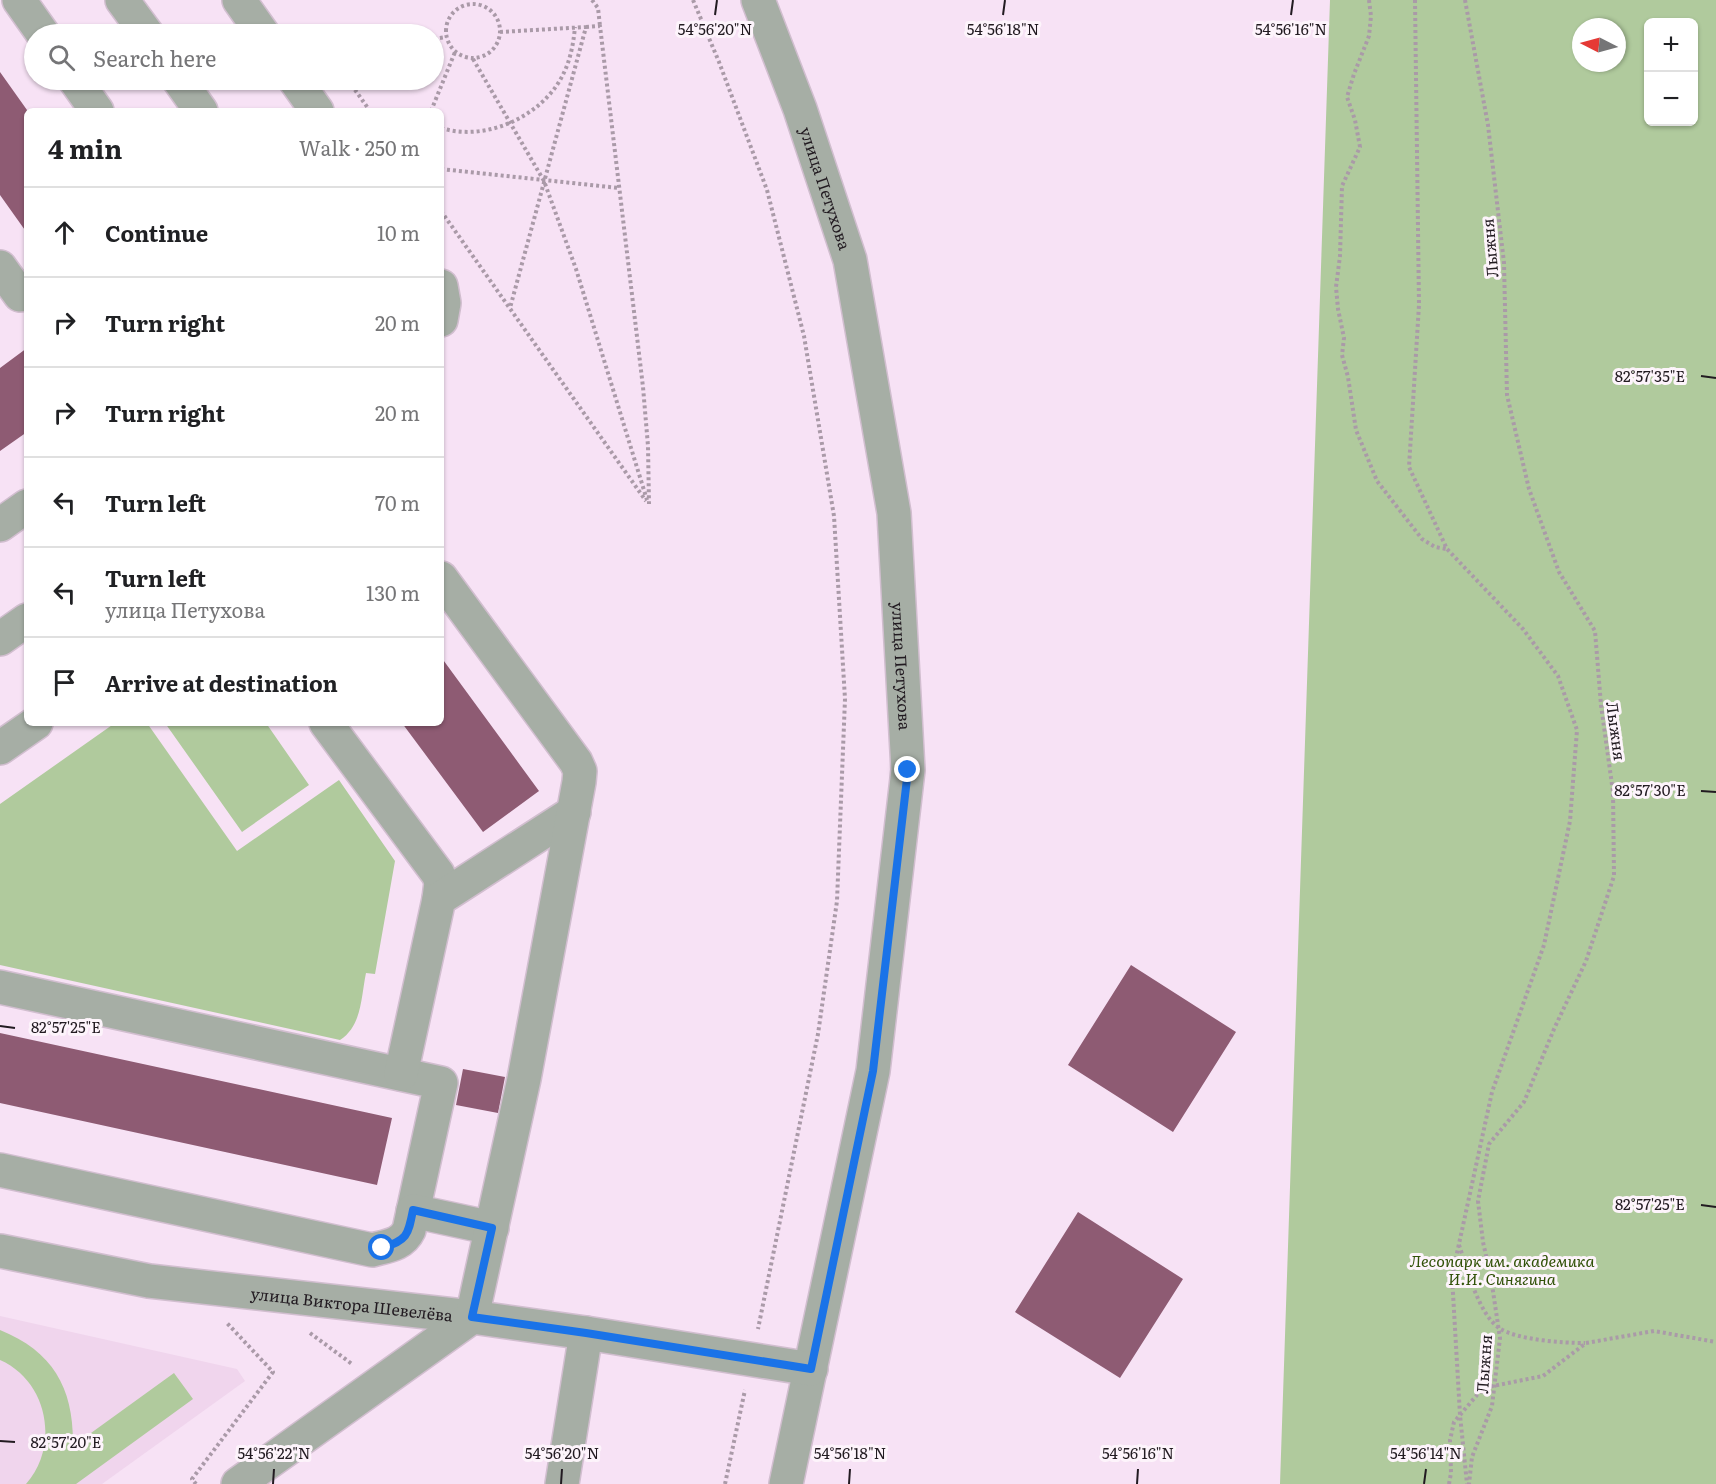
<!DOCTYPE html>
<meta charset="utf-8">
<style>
:root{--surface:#fff;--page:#f6f6f6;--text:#202124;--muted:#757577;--line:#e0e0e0}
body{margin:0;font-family:Literata,serif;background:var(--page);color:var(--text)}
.controls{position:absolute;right:18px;top:18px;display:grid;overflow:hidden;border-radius:9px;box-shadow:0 2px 4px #0004}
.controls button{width:54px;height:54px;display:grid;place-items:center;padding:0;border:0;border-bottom:2px solid var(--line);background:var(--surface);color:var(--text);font:30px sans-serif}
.compass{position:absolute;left:1572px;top:18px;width:54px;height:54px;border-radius:50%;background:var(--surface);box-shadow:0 2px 4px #0004;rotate:276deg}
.stop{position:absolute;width:18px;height:18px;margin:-14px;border:4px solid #1a73e8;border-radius:50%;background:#fff}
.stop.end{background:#1a73e8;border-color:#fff;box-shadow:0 2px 6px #0008}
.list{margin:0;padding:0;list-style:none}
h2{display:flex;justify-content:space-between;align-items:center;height:78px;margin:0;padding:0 24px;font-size:26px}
h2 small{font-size:20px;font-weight:400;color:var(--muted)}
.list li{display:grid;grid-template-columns:39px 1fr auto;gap:18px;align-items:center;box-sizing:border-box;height:90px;padding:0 24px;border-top:2px solid var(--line)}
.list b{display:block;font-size:22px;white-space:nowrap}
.list p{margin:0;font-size:20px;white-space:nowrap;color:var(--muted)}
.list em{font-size:20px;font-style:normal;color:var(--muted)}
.icon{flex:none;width:33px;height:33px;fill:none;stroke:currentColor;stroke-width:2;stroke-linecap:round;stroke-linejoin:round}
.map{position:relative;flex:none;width:1716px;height:1484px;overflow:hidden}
.search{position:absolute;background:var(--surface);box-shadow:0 2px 4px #0004;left:24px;top:24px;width:420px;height:66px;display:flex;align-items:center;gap:15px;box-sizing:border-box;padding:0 21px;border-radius:33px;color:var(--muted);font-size:22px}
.panel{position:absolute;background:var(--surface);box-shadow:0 2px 4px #0004;left:24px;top:108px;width:420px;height:618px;border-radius:9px}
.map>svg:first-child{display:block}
</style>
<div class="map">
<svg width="1716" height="1484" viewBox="0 0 1716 1484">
<rect width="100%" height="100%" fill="#f7e2f5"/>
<path fill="#f0d5ed" d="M0 1316 237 1369 245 1381 102 1484H0Z"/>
<path fill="#b0ca9d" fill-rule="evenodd" d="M1330 0H1716V1484H1280ZM1648 22H1694V122H1648ZM1581 27H1617V63H1581Z
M115 723H147L237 851 339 780 395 861 375 974 366 973C361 997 362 1026 340 1040L0 965V804Z
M165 723H266L309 785 242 832Z
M0 1330C54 1352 74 1389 73 1446L174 1373 193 1399 76 1484H26C60 1446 48 1381 0 1360Z"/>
<path fill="#8e5b73" d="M0 72 27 110V233L0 195Z
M27 348V432L0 451V368Z
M441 657 539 791 483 832 402 723H441Z
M1131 965 1236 1032 1173 1132 1068 1065Z
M0 1033 392 1118 377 1185 0 1103Z
M463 1069 505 1077 498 1113 456 1105Z
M1078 1212 1183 1279 1120 1378 1015 1312Z"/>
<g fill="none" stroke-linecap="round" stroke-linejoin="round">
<defs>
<g id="minor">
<path d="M19 0 43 34"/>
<path d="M122 0 147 34"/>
<path d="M239 0 263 34"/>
<path id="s1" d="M758 0 800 109 850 260 894 513 908 770 873 1071 786 1484"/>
<path d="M75 80 97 111"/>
<path d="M179 80 201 111"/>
<path d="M295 80 317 111"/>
<path d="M0 267 20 295"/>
<path d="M441 286 444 303 441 320"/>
<path d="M0 525 27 506"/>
<path d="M0 639 27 620"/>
<path d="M326 723 438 874 441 882 439 899"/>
<path d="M0 748 36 723"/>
<path d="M0 987 441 1083 409 1230C402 1245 387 1246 372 1250L0 1170"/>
<path d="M401 1074 439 899 574 812"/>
<path d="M413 1211 492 1228"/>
<path id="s2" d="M0 1251 149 1281 472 1317 586 1333 811 1369"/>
<path d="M238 1484 472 1317 524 1079 579 782 580 771 576 762 441 578"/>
<path d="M562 1484 586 1333"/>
</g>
</defs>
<use href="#minor" stroke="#d1becf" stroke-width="36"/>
<path stroke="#aa9aa8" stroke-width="4" stroke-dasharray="3 3" stroke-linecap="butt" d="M592 0 598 8 600 26
M693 0 719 62 767 190 804 336 834 516 845 699 837 901 818 1034 758 1329
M1369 0 1371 16 1369 36 1354 74 1347 97 1355 120 1360 147 1342 186 1340 256 1336 287 1338 309 1344 338 1342 355 1348 377 1356 430 1377 481 1422 539 1435 547 1446 549
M1415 0 1419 305 1409 467 1447 549 1523 629 1558 676 1577 730 1570 821 1544 945 1492 1092 1452 1276 1460 1415 1467 1484
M1465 0 1488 125 1504 263 1507 395 1529 489 1559 572 1595 631 1601 705 1613 792 1614 876 1586 961 1554 1029 1524 1102 1489 1144 1478 1201 1483 1242 1491 1278 1500 1338 1492 1406 1472 1457 1469 1484
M446 31a27 27 0 1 1 54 0a27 27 0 1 1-54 0Z
M586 27 600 26 643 387 648 446 649 504
M500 32 586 27 510 308
M434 39 446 37
M473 59 544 181 576 269 647 500
M348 80 370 111
M431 111 455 52
M441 128C483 141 533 120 557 85 569 67 573 48 575 27
M441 169 619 188
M441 211 646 501
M1459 1245C1467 1268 1478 1313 1499 1328 1517 1340 1563 1343 1585 1343
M310 1333 352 1364
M196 1484 192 1479 273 1372 226 1322
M725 1484 745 1390
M1449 1484 1451 1473 1450 1440 1454 1422 1477 1395 1488 1387 1543 1376 1586 1343 1654 1331 1716 1342"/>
<use href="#minor" stroke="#a6aea5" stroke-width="33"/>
</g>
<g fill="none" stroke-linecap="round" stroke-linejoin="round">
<path stroke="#1a73e8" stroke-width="8" d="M382 1248C407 1240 408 1236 413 1210L492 1228 472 1317 586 1333 811 1369 873 1071 908 770"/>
</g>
<path fill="none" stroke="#221b21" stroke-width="2" d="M715 15 717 0M1003 15 1005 0M1291 15 1293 0M1701 376 1716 378M1701 791 1716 792M0 1026 15 1028M1701 1205 1716 1207M0 1441 15 1442M273 1484 274 1469M561 1484 562 1469M849 1484 850 1469M1137 1484 1138 1469M1424 1484 1426 1469"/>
<g text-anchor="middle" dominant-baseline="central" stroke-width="6" stroke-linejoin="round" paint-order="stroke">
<g font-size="16" fill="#221b21" stroke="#fdf4fb">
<text stroke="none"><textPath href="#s1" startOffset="200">улица Петухова</textPath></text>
<text transform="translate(1489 248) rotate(-95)">Лыжня</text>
<text stroke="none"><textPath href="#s1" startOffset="686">улица Петухова</textPath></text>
<text transform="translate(1617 731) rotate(82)">Лыжня</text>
<text stroke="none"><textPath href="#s2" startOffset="356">улица Виктора Шевелёва</textPath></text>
<text transform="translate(1483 1364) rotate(-86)">Лыжня</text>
</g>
<g font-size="16" font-style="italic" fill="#305107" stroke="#fdf4fb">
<text x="1502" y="1260">Лесопарк им. академика<tspan x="1502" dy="18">И.И. Синягина</tspan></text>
</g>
</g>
<g font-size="15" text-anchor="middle" fill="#221b21" stroke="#fdf4fb" stroke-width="6" stroke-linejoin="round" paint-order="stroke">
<text x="715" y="35">54°56'20"N</text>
<text x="1003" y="35">54°56'18"N</text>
<text x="1291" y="35">54°56'16"N</text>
<text x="1650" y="382">82°57'35"E</text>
<text x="1650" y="796">82°57'30"E</text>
<text x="66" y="1033">82°57'25"E</text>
<text x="1650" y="1210">82°57'25"E</text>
<text x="66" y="1448">82°57'20"E</text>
<text x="274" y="1459">54°56'22"N</text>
<text x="562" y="1459">54°56'20"N</text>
<text x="850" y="1459">54°56'18"N</text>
<text x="1138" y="1459">54°56'16"N</text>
<text x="1426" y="1459">54°56'14"N</text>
</g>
</svg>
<div class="controls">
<button>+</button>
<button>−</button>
</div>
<svg class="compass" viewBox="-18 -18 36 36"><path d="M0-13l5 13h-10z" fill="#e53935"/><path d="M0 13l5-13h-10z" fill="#757577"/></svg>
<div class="stop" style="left:382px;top:1248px"></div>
<div class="stop end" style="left:908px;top:770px"></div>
<div class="search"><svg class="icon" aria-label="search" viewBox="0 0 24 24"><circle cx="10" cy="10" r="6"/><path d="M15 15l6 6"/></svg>Search here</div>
<section class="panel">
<h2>4 min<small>Walk · 250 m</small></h2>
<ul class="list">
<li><svg class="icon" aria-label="ahead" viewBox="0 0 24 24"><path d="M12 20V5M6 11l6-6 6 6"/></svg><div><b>Continue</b></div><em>10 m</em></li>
<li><svg class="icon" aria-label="right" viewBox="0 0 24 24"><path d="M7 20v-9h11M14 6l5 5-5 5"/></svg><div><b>Turn right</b></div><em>20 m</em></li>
<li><svg class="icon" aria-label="right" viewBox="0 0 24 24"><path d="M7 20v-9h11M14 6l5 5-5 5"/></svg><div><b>Turn right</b></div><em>20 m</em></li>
<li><svg class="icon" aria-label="left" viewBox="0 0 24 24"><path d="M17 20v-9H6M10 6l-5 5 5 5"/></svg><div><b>Turn left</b></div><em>70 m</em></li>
<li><svg class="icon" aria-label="left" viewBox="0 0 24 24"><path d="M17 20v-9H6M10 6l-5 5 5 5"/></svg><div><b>Turn left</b><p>улица Петухова</p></div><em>130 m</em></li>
<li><svg class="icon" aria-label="arrive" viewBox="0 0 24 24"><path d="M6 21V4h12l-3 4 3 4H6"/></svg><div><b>Arrive at destination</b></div></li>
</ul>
</section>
</div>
